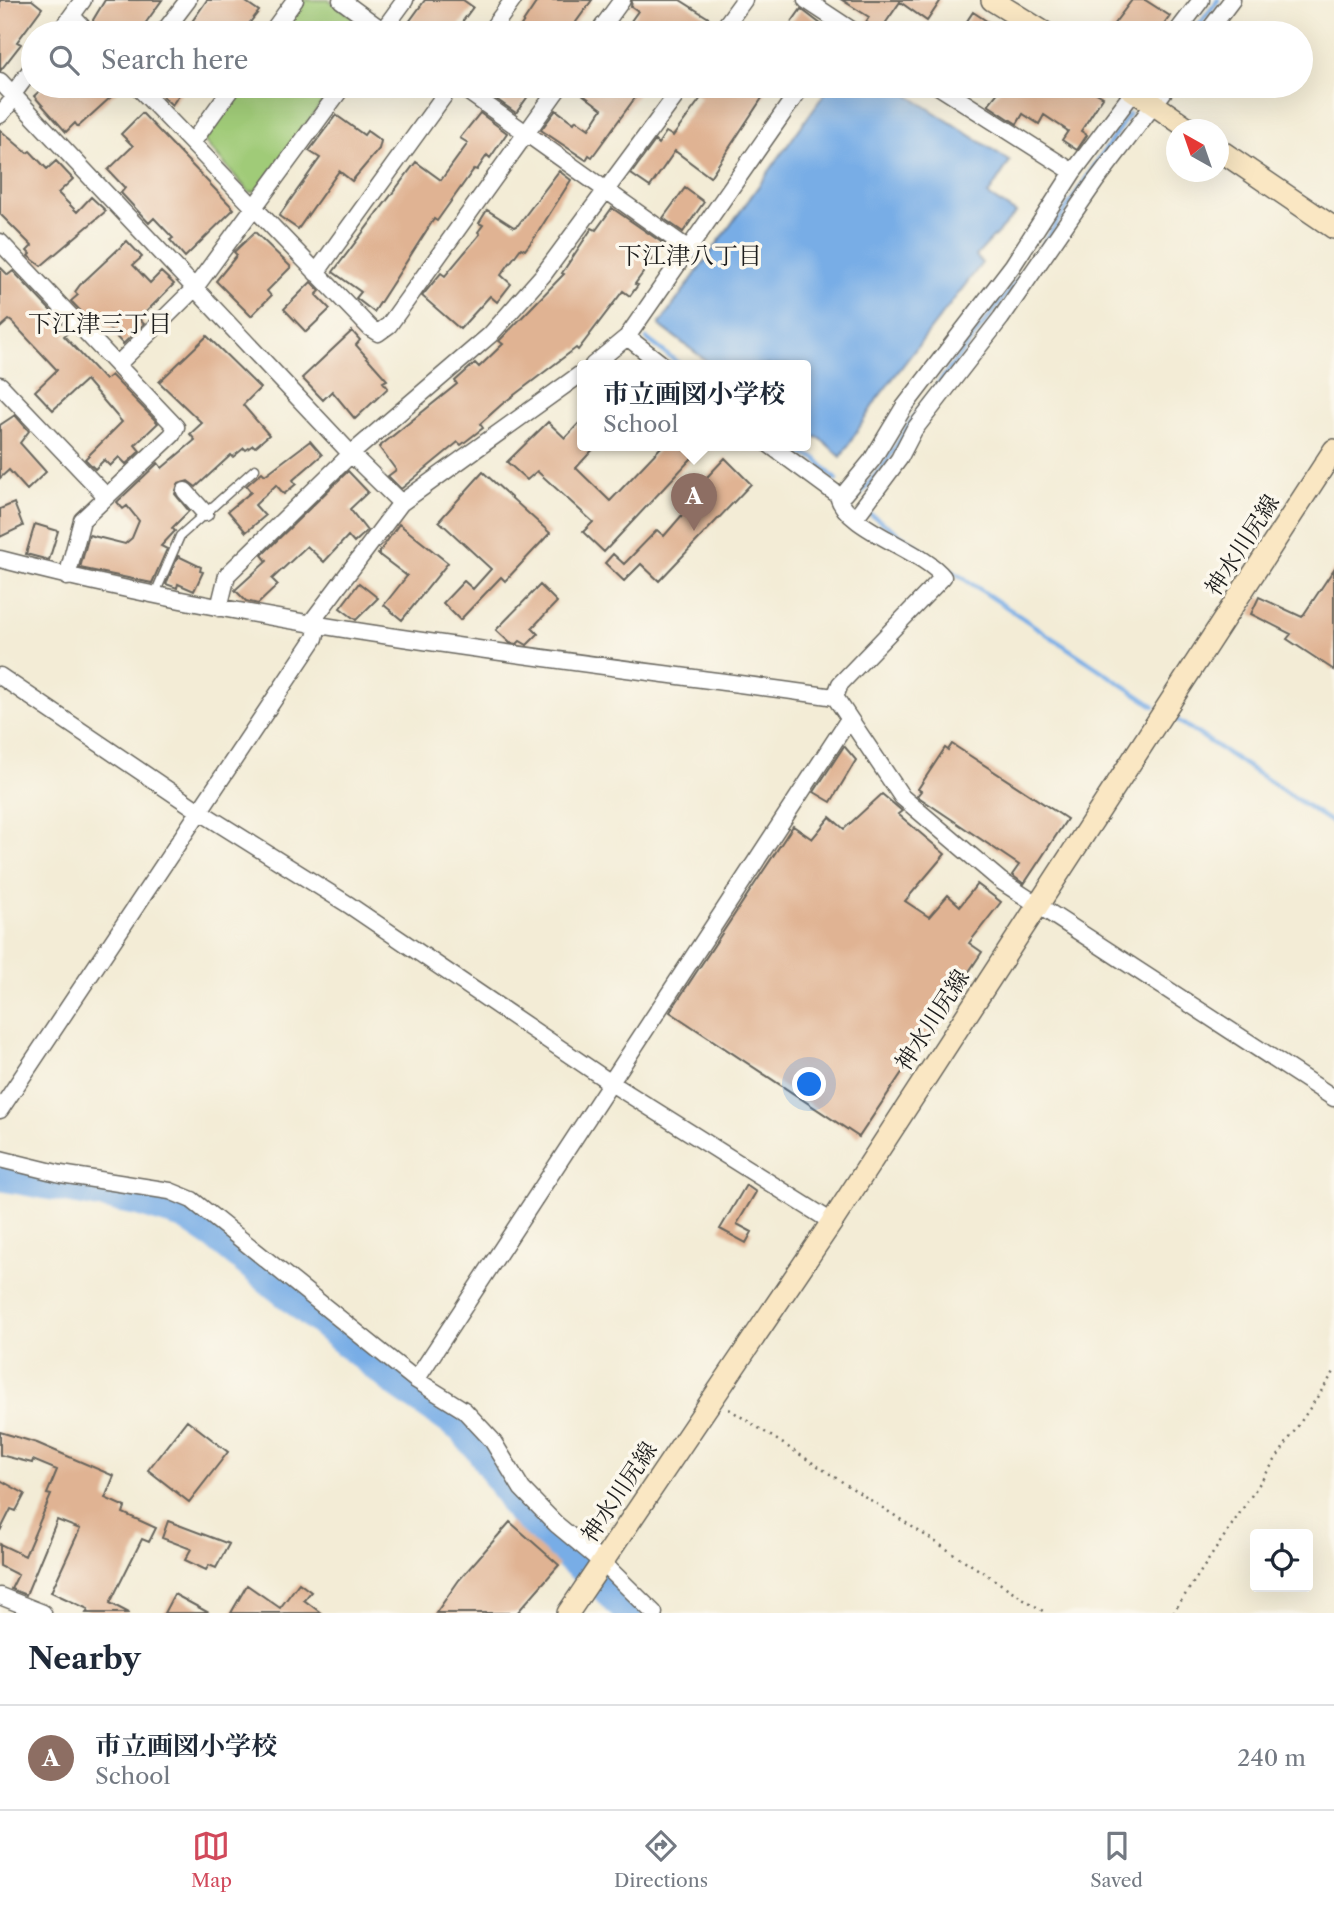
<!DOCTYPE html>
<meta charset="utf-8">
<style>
:root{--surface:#fff;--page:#f6f6f7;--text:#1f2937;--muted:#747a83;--line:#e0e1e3;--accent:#d1495b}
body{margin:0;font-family:"Libre Caslon Text","Noto Serif JP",serif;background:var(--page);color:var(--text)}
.controls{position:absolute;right:21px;bottom:21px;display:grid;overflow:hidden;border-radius:7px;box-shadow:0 7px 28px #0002}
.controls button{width:63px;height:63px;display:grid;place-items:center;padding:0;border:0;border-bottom:2px solid var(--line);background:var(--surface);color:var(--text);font:35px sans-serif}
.compass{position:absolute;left:1166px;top:119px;width:63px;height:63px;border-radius:50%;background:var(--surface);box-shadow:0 7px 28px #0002;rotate:320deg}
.you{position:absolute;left:810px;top:1085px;width:24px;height:24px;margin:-18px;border:5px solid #fff;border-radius:50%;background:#1a73e8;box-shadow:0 0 0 10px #1a73e833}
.badge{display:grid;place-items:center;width:46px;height:46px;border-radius:50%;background:var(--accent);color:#fff;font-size:23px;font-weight:700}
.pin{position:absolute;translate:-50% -58px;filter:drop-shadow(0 2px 4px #0008)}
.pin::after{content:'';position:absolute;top:37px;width:24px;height:21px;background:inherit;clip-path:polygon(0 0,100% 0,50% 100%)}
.popup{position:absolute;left:577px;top:360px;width:234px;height:91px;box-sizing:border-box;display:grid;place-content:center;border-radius:7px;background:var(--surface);filter:drop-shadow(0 2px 5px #0005);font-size:23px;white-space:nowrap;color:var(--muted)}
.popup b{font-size:26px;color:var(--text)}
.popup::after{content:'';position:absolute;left:50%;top:100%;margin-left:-14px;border:14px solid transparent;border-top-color:var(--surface)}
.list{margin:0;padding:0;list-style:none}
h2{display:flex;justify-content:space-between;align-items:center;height:91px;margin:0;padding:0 28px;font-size:30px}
h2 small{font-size:23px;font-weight:400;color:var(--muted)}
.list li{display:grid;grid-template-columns:46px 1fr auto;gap:21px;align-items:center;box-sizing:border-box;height:105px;padding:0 28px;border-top:2px solid var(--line)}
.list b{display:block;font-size:26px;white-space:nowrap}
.list p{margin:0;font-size:23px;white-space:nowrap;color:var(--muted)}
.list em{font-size:23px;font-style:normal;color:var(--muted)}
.icon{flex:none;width:38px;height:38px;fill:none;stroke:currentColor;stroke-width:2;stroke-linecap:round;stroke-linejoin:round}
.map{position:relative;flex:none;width:1334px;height:1613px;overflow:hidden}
.search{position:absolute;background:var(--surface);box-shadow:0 7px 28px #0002;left:21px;right:21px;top:21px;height:77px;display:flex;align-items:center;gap:18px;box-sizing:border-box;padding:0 24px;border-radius:38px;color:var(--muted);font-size:26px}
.sheet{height:196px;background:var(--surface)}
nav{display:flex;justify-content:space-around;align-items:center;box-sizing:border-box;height:98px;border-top:2px solid var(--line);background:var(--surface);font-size:19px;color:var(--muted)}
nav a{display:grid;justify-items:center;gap:4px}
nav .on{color:var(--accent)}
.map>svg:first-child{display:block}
</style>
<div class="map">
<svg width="1334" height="1613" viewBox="0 0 1334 1613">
<rect width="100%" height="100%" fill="#fbf7ec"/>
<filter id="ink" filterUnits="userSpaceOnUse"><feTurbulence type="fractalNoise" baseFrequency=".0143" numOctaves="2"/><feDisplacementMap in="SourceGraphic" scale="14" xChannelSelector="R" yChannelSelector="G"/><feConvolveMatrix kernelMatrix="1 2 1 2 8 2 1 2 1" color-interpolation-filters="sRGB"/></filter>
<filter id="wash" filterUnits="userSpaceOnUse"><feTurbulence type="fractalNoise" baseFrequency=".00686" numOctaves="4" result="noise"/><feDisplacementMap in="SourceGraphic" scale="28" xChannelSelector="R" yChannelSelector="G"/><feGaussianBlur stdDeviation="1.57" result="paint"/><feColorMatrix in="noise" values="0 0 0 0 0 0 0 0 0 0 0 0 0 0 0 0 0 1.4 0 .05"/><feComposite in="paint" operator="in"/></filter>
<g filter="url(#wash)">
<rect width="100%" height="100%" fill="#f3ecd6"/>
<path fill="#a0cb78" stroke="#5e744a" stroke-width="2" d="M303 0H329L367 27 369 33H279Z
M242 86H334L259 191 249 192 204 141Z"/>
<path fill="#78ade6" stroke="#4a6481" stroke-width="2" d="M830 86H894L1010 161 988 195 1016 213 976 256 982 263 877 399 841 457 820 438 806 435V365H712L659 325Z"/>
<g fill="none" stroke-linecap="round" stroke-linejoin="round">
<path stroke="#78ade6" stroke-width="4.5" d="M1193 33 1218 0
M1033 259 1129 114
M647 339 681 365
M788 445 799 453 815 458 836 480
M849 496 855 501 888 459 920 407 1026 269
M870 514 924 551
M936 560 1154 706
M1174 718 1334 824"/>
<path stroke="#78ade6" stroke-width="28" d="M0 1177 138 1202 184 1216 215 1237 395 1383 461 1429 482 1454 525 1521 602 1586 628 1613"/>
</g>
<g id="blocks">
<path fill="#e0b393" d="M0 0H32L42 8 17 42 21 44 0 71Z
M105 0H162L142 28 139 26 134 33H109L94 24 93 20Z
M207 0H243L259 11 248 25 259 33H188L194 25 191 23Z
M425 0H463L473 7 454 33H401Z
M538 0H592L568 33H516Z
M632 0H680L715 22 707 33H659L652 28 648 33H633L626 28 638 11 631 6Z
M842 0H941L927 21 900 2 880 31 866 22 869 17Z
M1132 0H1145L1170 16 1158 33H1107Z
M801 9 822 25 817 33H784Z
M973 12 1005 33H959Z
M45 86H123L78 127 75 123 66 132 34 96Z
M151 86H185L172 105Z
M500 86H523L531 92 516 113 492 96Z
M587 86H633L640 91 592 157 589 155 586 160 541 130 556 110 574 123 576 120 589 129 602 109 582 94Z
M693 86H729L741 93 746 86H770L710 177 675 151 650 187 631 174 655 141 658 144 666 132 673 136 701 98 692 90Z
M1003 86H1085L1103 97 1081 131 1087 135 1077 150 1062 140 1068 131 1044 115 1039 124 1023 114 1017 124 988 105Z
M142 113 234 209 185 257 170 240 173 238 154 218 149 223 121 193 125 188 108 170 133 146 121 134Z
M480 113 507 133 490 158 487 155 477 170 474 169 437 221 434 219 374 312 356 298 361 292 333 272 416 162 441 180 468 143 460 138Z
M336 115 364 135 367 131 381 141 379 149 352 181 339 171 298 229 279 216 320 158 309 151Z
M0 130 27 153 30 151 47 169 56 161 73 179 58 193 77 212 91 197 106 211 41 266 28 256 30 254 27 251 32 246 0 214Z
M559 171 571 180 535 237 525 250 521 248 501 275 511 284 497 302 490 296 460 329 422 296 441 273 445 276 480 234 478 232 483 225 479 223 487 210 514 227 518 225Z
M685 188 704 202 683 232 663 218Z
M612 208 664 244 635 284 638 285 630 296 623 291 578 350 576 348 501 405 480 424 483 428 461 445 458 442 401 489 388 476 396 470 379 447 457 384 455 381 475 363 479 367 503 344 499 341 564 274 562 273 592 228 596 230Z
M255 232 291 267 267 291 271 296 251 316 216 281 237 255 234 252Z
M127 241 142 257 133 265 150 283 161 272 174 284 139 319 144 324 123 344 97 316 91 322 71 301 78 295 75 292 80 285Z
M0 267 8 275 13 271 70 331 64 336 105 380 111 375 158 423 135 445 140 451 126 464 119 457 110 466 104 460 95 469 85 459 122 422 86 380 53 410 35 391 57 370 12 322 9 320 0 328Z
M311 282 320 291 316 295 330 309 306 332 284 309Z
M352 331 360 340 356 345 387 380 383 382 388 388 355 419 332 391 323 400 302 378Z
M207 336 260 388 243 405 269 435 255 447 253 445 246 450 244 448 233 457 231 455 196 487 188 481 178 484 175 494 189 511 172 528 175 531 161 546 167 549 152 583 80 568 89 535 125 544 132 538 139 521 127 506 123 509 117 502 158 463 162 468 195 440 190 434 202 423 159 382Z
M15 415 29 431 20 443 46 472 27 490 9 470 0 478V425Z
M582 420V445H597L576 468 610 501 663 445H704L604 552 583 532 593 522 537 471 527 480 507 462 548 422 565 438Z
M310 441 322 455 293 480 296 484 284 494 276 485 255 505 265 516 246 532 228 511 251 492 246 486 262 472 265 475Z
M725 458 751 484 659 581 641 564 624 581 605 563 613 554 624 564 657 530 664 536 696 499 691 494Z
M348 471 368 492 350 509 367 531 354 543 348 536 324 562 307 546 272 579 278 585 258 604 246 601 235 590 267 561 262 555Z
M483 472 550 533 505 581 501 577 460 620 443 603 464 581 473 589 491 569 439 521Z
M14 503 23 526 0 537V509Z
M35 524 58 531 49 560 26 554Z
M399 524 448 563 402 620 384 605 407 576 378 554Z
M178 556 201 567 200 571 203 572 194 591 178 584 177 588 166 584Z
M1334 569V670L1287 639 1291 634 1251 614 1259 597 1302 617Z
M359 583 378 598 356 620 340 608Z
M540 585 557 602 532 628 538 634 527 645 520 641 517 644 510 643 496 630Z
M952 744 1067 819 1024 884 1012 875 1019 865 917 796 921 791 918 789 945 748 948 750Z
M844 746 856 760 831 802 814 792Z
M882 794 902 811 898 814 945 854 905 901 929 917 948 895 960 906 977 884 1001 902 969 943 982 952 859 1137 670 1012 793 826 812 839 830 817 844 829Z
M746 1185 756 1192 737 1224 752 1232 746 1243 720 1229Z
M187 1420 228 1452 189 1502 148 1470Z
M0 1432 37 1443 114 1476 105 1498 125 1507 123 1513 156 1528 149 1542 142 1539 110 1603 129 1613H86L88 1609 51 1592 80 1529 57 1520 26 1595 11 1589 18 1575 0 1566V1544L25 1556 51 1495 47 1494 57 1470 33 1460 32 1463 0 1455Z
M0 1480 25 1494 16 1511 11 1509 0 1531Z
M168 1521 229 1544 216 1568 209 1565 206 1570 185 1560 191 1549 162 1538Z
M510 1522 559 1565 517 1613H436L459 1580Z
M299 1583 311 1592 304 1600 321 1613H231L247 1585 280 1608Z
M174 1594 209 1613H164Z"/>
</g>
</g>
<g filter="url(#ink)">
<use href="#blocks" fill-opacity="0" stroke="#67655d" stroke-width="2"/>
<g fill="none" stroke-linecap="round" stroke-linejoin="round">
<defs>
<path id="service" d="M154 596 180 536 255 469"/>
<path id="minor" d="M341 0 386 33
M806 0 856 33
M72 16 88 33
M59 33 83 0
M163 33 188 0
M271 33 295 0
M381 33 405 0
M489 33 513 0
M598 33 622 0
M720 33 744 0
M1176 33 1201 0
M1207 33 1232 0
M0 81 351 454 401 503
M137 86 370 328 378 333 389 325 560 86
M460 86 687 248
M938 86 1073 172
M13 94 33 67
M0 115 15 97
M192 143 233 86
M0 242 176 427 172 435 82 520 67 577
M316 273 451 86
M627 337 663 365
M117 365 194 289 343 86
M593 365 627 337 802 86
M0 385 105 495
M770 445 838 495C844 529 922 549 943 577L840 684 835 697
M185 491 205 513
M838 495 844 494 872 460 904 407 1013 265 1073 172 1138 86
M855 518 899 459 914 430 1001 318 1095 182 1168 86
M0 559C273 630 556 658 835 697L902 797 1001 881 1334 1098
M219 608 227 575 351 454 490 335 543 275 683 86
M310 624 401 503 582 373
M0 676 199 811 349 905 611 1083 832 1222
M0 1110 315 638 318 625
M0 1159 61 1174 170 1191 192 1200 416 1380 464 1410 492 1440 522 1489 556 1524 603 1563 654 1613
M416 1380 849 719
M0 1596 43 1613"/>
<path id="secondary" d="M992 0 1045 33
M1127 86 1191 130
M1218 149 1334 228
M568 1613 832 1222 1334 450"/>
</defs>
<use href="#service" stroke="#67655d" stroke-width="11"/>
<use href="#minor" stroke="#67655d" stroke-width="19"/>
<use href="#secondary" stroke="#67655d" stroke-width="24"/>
<path stroke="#67655d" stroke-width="2.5" stroke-dasharray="2 5" stroke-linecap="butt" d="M729 1409 1046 1613
M1173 1613 1334 1372"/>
<use href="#service" stroke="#fff" stroke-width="8"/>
<use href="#minor" stroke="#fff" stroke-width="16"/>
<use href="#secondary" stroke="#fae7c3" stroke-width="21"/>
</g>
</g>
<g text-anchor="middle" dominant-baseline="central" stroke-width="7" stroke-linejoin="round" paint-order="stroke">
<g font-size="23" fill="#1c1c1c" stroke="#fbf7ec">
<text transform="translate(1242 545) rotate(-57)">神水川尻線</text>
<text transform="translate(932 1020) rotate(-57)">神水川尻線</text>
<text transform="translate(619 1492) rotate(-56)">神水川尻線</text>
</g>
<g font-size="24" fill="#1c1c1c" stroke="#fbf7ec">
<text x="690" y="255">下江津八丁目</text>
<text x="100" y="323">下江津三丁目</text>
</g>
</g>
</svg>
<div class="controls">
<button><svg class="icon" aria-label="locate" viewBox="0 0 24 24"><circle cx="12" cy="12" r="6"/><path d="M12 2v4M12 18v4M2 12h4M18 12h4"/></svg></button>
</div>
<svg class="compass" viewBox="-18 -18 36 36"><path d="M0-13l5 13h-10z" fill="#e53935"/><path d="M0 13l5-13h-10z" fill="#747a83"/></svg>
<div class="you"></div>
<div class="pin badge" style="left:694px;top:531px;background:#8d6e63">A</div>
<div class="popup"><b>市立画図小学校</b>School</div>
<div class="search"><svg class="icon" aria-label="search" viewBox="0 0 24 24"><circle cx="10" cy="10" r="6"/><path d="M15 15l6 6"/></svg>Search here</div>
</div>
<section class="sheet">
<h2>Nearby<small></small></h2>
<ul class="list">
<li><span class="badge" style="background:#8d6e63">A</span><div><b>市立画図小学校</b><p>School</p></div><em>240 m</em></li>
</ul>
</section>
<nav>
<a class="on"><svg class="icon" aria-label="map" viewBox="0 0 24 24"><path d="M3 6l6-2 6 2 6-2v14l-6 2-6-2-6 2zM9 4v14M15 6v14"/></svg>Map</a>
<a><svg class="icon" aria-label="directions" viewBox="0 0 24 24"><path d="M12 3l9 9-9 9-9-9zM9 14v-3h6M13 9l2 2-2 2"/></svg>Directions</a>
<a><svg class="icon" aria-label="saved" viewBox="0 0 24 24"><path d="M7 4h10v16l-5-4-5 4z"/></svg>Saved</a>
</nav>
